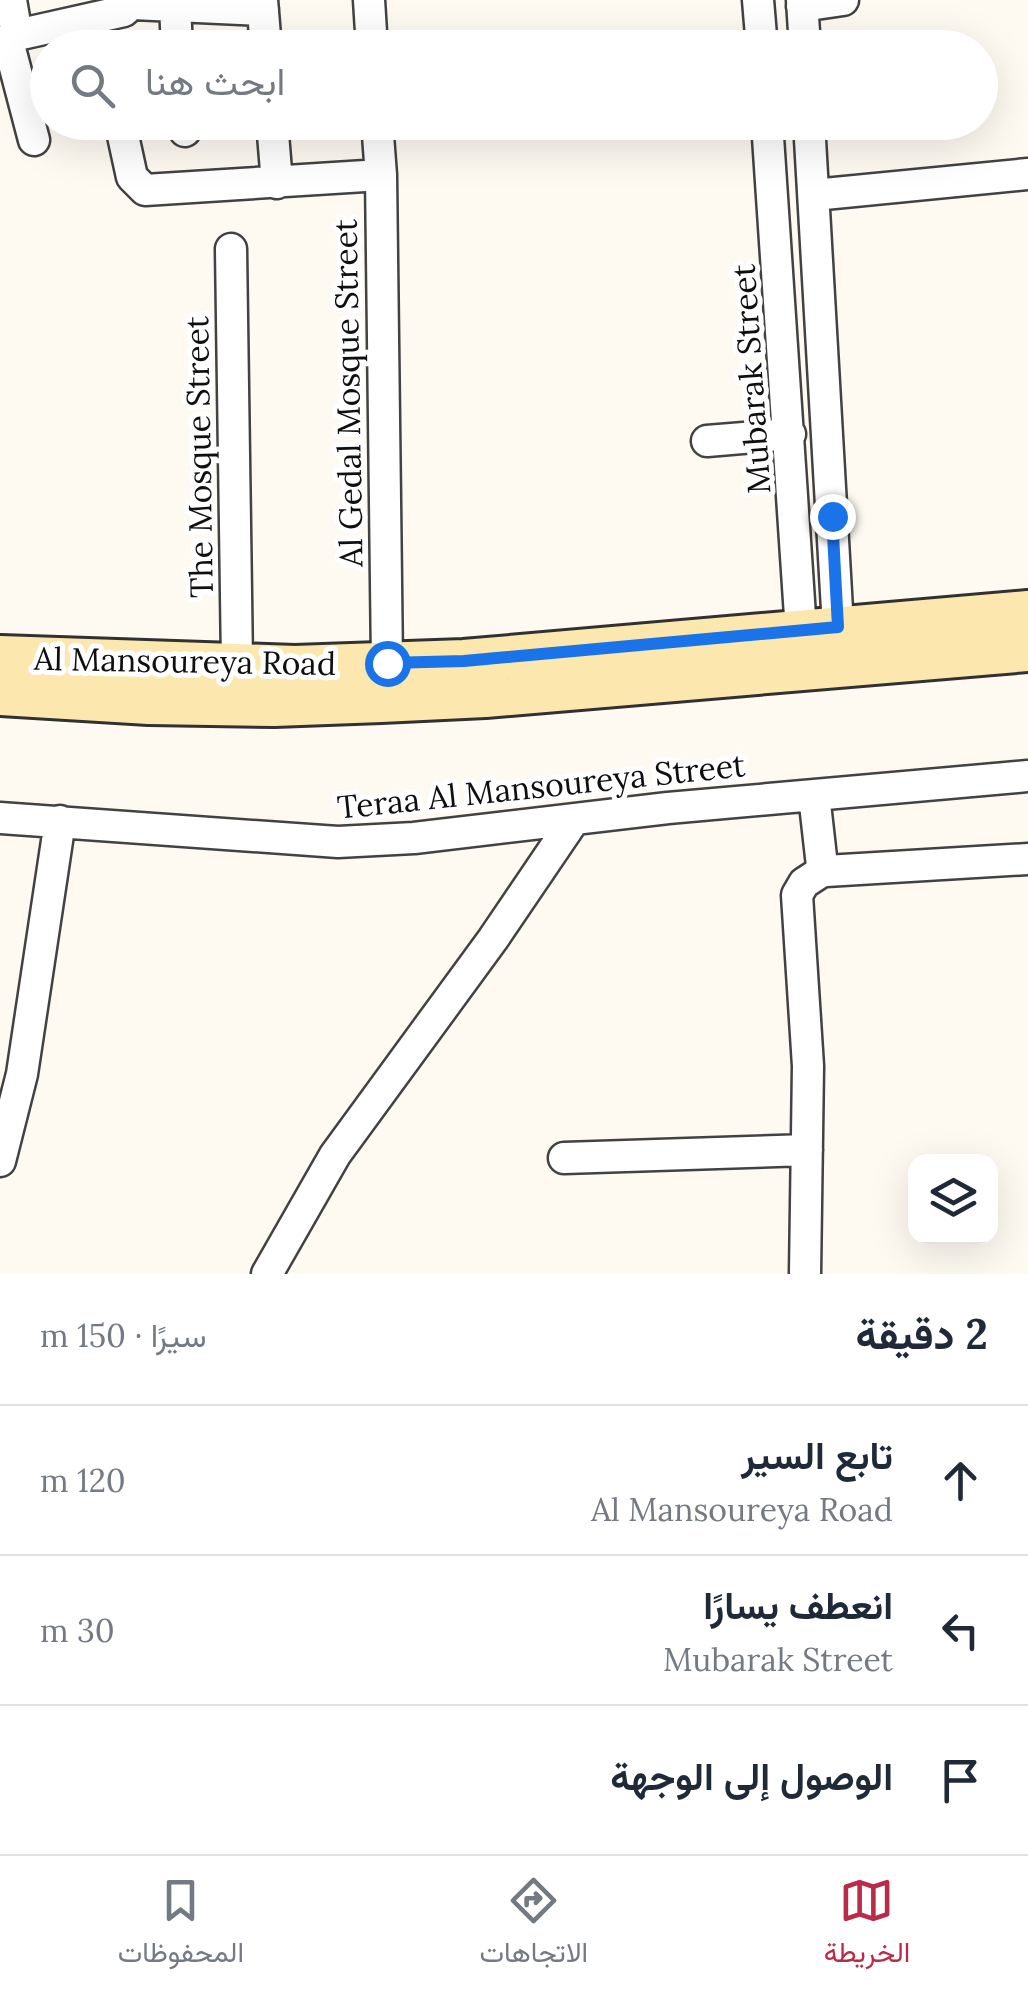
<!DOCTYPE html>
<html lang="ar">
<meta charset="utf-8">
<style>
:root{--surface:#fff;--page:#f6f6f7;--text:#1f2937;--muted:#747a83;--line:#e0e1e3;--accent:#ba2b49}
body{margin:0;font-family:Lora,Vazirmatn,serif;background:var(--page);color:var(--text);direction:rtl}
.controls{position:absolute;right:30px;bottom:30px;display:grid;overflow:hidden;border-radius:20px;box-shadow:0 10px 40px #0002}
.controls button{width:90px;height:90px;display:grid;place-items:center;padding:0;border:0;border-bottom:2px solid var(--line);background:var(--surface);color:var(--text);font:50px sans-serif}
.stop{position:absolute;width:30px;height:30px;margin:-22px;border:8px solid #1a73e8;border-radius:50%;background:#fff}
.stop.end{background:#1a73e8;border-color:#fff;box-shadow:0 2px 10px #0008}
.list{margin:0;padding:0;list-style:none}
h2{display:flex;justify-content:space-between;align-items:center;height:130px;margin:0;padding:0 40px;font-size:42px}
h2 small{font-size:32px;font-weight:400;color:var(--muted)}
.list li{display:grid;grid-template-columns:65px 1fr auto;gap:30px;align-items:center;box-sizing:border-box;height:150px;padding:0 40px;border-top:2px solid var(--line)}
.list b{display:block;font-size:38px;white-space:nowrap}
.list p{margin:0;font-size:32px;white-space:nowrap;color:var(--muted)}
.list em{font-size:32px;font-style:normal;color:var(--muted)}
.icon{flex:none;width:55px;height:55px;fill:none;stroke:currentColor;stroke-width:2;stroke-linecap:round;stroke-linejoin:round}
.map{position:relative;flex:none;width:1028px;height:1274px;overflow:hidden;direction:ltr}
.search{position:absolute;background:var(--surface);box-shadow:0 10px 40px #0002;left:30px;right:30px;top:30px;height:110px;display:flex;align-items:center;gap:25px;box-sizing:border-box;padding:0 35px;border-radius:55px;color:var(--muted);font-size:38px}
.sheet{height:580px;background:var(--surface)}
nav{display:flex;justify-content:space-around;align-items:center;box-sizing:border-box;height:140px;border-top:2px solid var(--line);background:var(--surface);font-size:28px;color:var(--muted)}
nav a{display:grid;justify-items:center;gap:5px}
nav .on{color:var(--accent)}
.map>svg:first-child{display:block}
</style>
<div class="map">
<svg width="1028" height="1274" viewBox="0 0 1028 1274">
<rect width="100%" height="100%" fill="#fef9f1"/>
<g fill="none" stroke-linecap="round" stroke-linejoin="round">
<defs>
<path id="street" d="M11 0 17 35
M262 0 266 48
M369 0 372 48
M758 0 762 48
M802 0 805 48
M133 4 263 10
M175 5 177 48
M802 6 843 0
M8 41 34 140
M0 43 17 35 124 11 134 0
M120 122 132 177 145 190 381 175
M184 122 185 131
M272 122 277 183
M377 122 381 175 387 663
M767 122 801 631
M809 122 838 627
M814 195 1028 174
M231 249 237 663
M707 441 790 434
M814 795 822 866 826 871 1028 859
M0 818 338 842 414 838 668 808 1028 776
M564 1158 807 1150
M0 1161 22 1074 60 821
M267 1274 335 1155 493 939 573 821
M805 1274 808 1066 797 895 804 883 824 870"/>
<path id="secondary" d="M0 657 295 667 464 661 1028 612
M0 694 149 703 274 705 381 701 485 696 1028 650"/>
</defs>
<use href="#street" stroke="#424242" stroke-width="35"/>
<use href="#secondary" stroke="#313131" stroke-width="48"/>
<use href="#street" stroke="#fff" stroke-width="30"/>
<use href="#secondary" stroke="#fce7ae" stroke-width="42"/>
</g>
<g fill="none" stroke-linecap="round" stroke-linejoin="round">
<path stroke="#1a73e8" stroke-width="12" d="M387 663 464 661 838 627 832 516"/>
</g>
<g text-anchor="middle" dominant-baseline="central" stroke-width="10" stroke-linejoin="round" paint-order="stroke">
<g font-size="32" fill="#0f0f0f" stroke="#fff">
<text transform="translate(751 379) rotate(-94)">Mubarak Street</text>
<text transform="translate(348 393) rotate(-91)">Al Gedal Mosque Street</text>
<text transform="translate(199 457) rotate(-91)">The Mosque Street</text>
<text transform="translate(185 661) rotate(1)">Al Mansoureya Road</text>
<text transform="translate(541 786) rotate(-6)">Teraa Al Mansoureya Street</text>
</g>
</g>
</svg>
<div class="controls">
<button><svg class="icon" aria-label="layers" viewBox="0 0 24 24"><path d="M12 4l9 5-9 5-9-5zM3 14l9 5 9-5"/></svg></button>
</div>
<div class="stop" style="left:387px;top:663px"></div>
<div class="stop end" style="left:832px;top:516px"></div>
<div class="search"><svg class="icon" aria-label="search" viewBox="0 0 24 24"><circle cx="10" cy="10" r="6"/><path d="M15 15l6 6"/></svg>ابحث هنا</div>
</div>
<section class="sheet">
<h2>2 دقيقة<small>سيرًا · 150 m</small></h2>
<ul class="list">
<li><svg class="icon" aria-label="ahead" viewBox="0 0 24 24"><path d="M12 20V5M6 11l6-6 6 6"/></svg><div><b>تابع السير</b><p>Al Mansoureya Road</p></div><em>120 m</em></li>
<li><svg class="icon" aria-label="left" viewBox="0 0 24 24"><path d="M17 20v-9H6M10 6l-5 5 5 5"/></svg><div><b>انعطف يسارًا</b><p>Mubarak Street</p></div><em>30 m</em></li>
<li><svg class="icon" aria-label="arrive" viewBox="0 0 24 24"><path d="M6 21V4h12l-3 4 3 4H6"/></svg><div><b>الوصول إلى الوجهة</b></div></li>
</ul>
</section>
<nav>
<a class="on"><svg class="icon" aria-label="map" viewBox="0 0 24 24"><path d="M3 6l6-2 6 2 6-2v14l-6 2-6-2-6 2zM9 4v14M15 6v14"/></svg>الخريطة</a>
<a><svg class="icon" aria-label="directions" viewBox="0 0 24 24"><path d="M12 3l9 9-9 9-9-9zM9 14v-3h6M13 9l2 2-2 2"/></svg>الاتجاهات</a>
<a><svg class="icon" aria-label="saved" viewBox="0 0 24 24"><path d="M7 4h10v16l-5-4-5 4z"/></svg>المحفوظات</a>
</nav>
